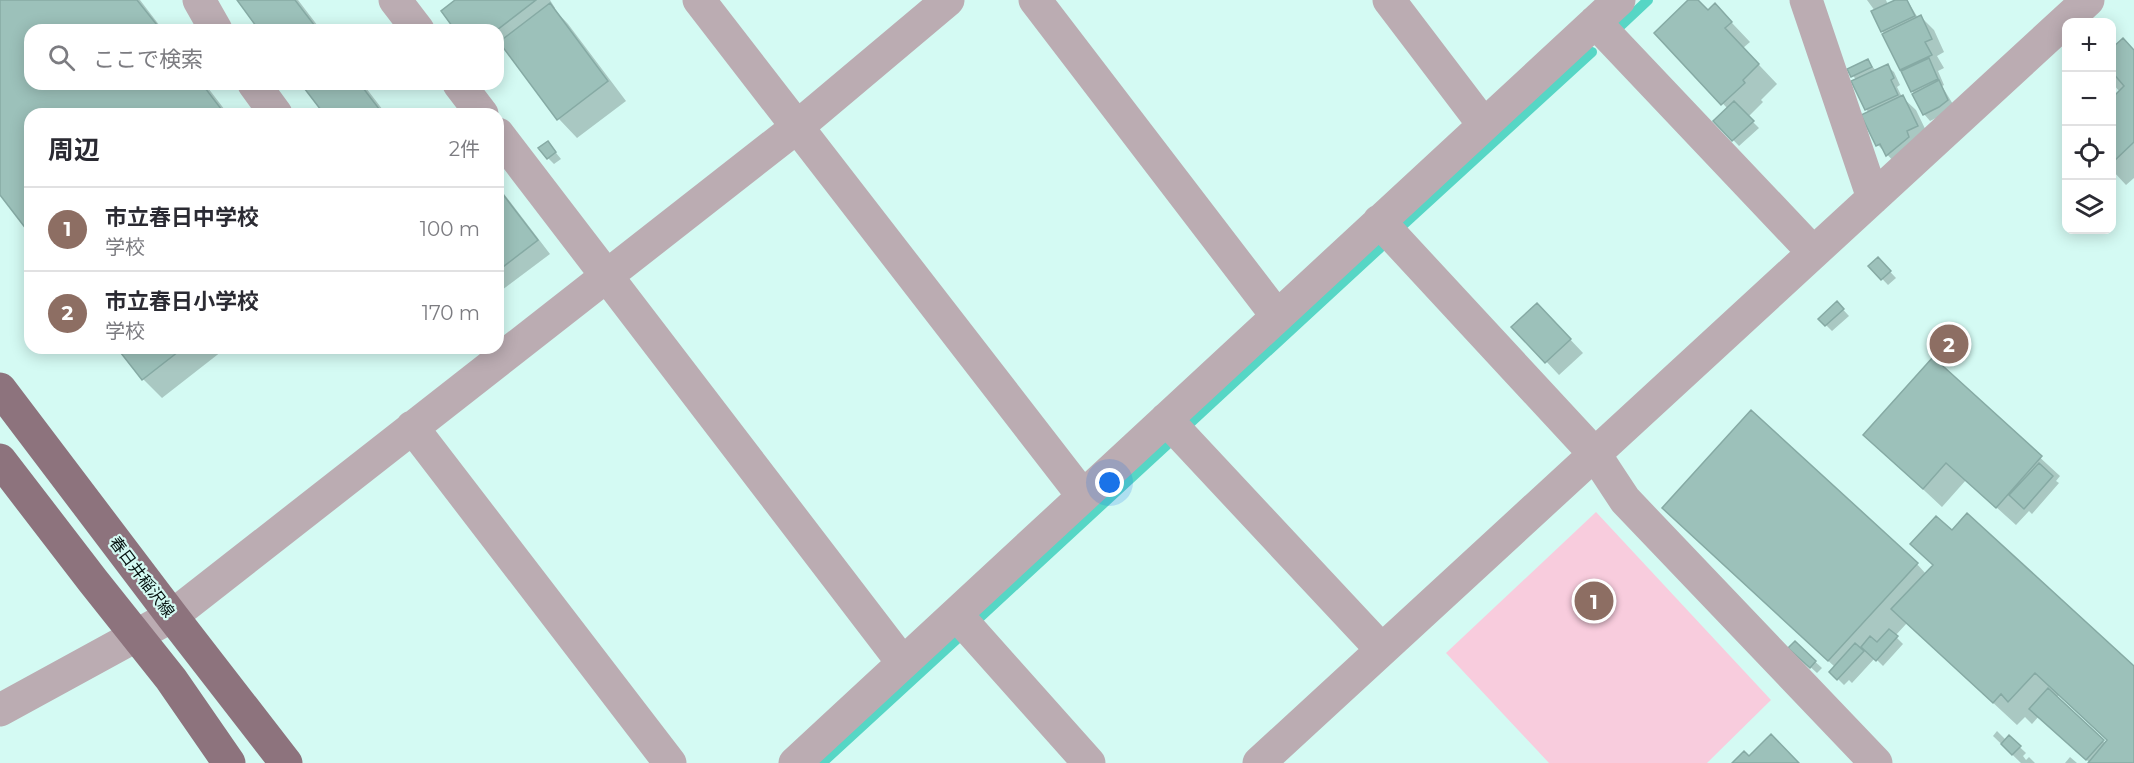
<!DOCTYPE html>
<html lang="ja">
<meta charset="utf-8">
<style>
:root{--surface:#fff;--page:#f7f7f7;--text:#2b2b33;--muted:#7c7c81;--line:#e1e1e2;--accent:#d93025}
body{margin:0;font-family:Montserrat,"Noto Sans JP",sans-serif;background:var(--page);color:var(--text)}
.controls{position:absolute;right:18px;top:18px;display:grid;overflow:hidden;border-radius:12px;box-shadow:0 3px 15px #0003}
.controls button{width:54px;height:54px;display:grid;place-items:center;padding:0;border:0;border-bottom:2px solid var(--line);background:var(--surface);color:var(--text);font:30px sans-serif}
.you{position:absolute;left:1110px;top:483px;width:21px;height:21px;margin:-15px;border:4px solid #fff;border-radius:50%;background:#1a73e8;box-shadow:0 0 0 9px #1a73e833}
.badge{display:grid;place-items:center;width:39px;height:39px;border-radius:50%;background:var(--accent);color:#fff;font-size:20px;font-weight:700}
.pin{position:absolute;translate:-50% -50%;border:3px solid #fff;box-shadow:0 2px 6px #0006}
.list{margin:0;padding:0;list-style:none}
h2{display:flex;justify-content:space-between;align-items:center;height:78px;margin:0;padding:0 24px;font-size:26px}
h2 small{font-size:20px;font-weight:400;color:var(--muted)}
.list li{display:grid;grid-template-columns:39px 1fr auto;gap:18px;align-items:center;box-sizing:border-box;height:84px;padding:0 24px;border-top:2px solid var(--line)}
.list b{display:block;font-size:22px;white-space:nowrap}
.list p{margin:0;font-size:20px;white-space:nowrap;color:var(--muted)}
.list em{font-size:20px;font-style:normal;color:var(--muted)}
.icon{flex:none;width:33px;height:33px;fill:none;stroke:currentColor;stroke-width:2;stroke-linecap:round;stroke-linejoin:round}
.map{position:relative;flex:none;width:2134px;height:763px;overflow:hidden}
.search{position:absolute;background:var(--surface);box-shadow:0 3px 15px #0003;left:24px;top:24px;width:480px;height:66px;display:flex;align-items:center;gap:15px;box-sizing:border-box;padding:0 21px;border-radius:18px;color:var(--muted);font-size:22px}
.panel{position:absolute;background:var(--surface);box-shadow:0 3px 15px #0003;left:24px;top:108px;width:480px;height:246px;border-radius:18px}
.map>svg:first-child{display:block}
</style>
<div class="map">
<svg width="2134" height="763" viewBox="0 0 2134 763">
<rect width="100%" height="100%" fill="#d4faf3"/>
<path fill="#f8ccdd" d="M1596 512 1771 700 1707 763H1549L1446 653Z"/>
<path fill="#0003" fill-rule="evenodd" d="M0 0H140L163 30H30V84H205L228 114H30V231L0 192Z
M240 0H298L321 30H261Z
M458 0H550L555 8 554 9 568 24 626 101 577 138 559 119 505 47 498 52V30H457Z
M1691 0H1696L1708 12 1715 5 1750 42 1743 48 1777 84 1761 100 1763 102 1748 117 1759 128 1739 146 1715 121 1728 109 1656 33Z
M1867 0H1886L1888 5 1898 0H1907L1918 18 1921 17 1934 30 1944 52 1937 56 1944 68 1938 71 1944 85 1942 86 1954 106 1946 113 1930 121 1924 114 1873 12 1875 11Z
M2112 39 2117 45 2134 51V178L2126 185 2112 170V100L2120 92 2112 83Z
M1868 61 1876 71 1887 66 1894 72 1900 85 1897 87 1902 97 1916 110 1930 139 1900 168 1878 145 1869 113 1866 109 1856 80 1849 69Z
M303 84H363L386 114H326Z
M548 143 561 159 554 164 548 158Z
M498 186 550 254 498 293Z
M1878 259 1896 278 1888 285 1870 266Z
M1837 303 1849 316 1832 331 1820 319Z
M1550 318 1583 353 1559 375 1514 327Z
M119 348H226L162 398 143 379Z
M1933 359 2060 476 2056 481 2059 483 2032 514 2029 511 2016 525 1966 480 1942 507 1865 435Z
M1687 531 1917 564 1926 574 1934 566 1912 544 1952 533 2134 668V763H2090L2039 716 2032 724 2025 717 2017 725 1907 623 1895 636 1903 644 1883 666 1875 658 1852 683 1849 680 1844 685 1831 672 1835 667ZM2059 695 2109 741 2106 744 2056 698Z
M1795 643 1822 668 1817 673 1790 648Z
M1997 731 2006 740 2009 737 2026 753 2023 756 2026 760 2029 757 2035 763H2021L1993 736Z
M2070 757 2077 763H2065Z"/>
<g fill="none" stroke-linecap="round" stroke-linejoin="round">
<path stroke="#56d6c5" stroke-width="10" d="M1615 31 1648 0
M1403 225 1592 52
M1188 425 1380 248
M976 621 1169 443
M822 763 957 639"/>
</g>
<path fill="#9cc1ba" stroke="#86aaa4" stroke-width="1.5" d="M0 0H137L161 30H30V84H202L225 114H30V234L0 195Z
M237 0H295L318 30H259Z
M455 0H536L497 30H455L441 11Z
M1688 0H1698L1708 10 1715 3 1732 22 1725 28 1759 64 1743 80 1745 83 1721 105 1654 33Z
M1895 0H1907L1915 16 1881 32 1871 11Z
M550 3 608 81 557 120 499 42Z
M1921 15 1932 39 1925 42 1932 55 1900 70 1882 34Z
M2123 38 2134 50V142L2112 163V98L2124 86 2112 72V48Z
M1929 58 1938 79 1911 92 1901 71Z
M1868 59 1872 67 1851 77 1847 69Z
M1888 64 1894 78 1891 80 1898 95 1865 110 1851 81Z
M1939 80 1948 100 1939 107 1923 115 1912 94Z
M301 84H360L383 114H324Z
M1903 95 1918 126 1907 131 1909 137 1886 156 1880 144 1876 146 1861 115Z
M1734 101 1754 121 1732 141 1713 121Z
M548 141 556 152 547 159 538 148Z
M498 188 538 240 499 270 498 268Z
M1878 257 1891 271 1881 280 1868 266Z
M1837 301 1844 309 1825 326 1818 319Z
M1537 303 1571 339 1545 363 1511 327Z
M117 348H183L142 380Z
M1933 357 2042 456 1996 508 1946 463 1923 489 1863 435Z
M1751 410 1918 563 1828 661 1662 508Z
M2039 463 2053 476 2024 509 2009 495Z
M1967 513 2134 666V763H2088L2107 740 2035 673 2008 702 2001 694 1993 703 1891 609 1933 565 1910 544 1936 516 1952 530Z
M1889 629 1898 636 1876 661 1861 647 1870 636 1877 642Z
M1795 641 1816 661 1810 668 1788 648Z
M1855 643 1864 651 1837 680 1829 672Z
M2048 688 2104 740 2086 760 2029 709Z
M1771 734 1799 763H1732L1744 751 1749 756Z
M2009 735 2021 746 2012 755 2001 744Z"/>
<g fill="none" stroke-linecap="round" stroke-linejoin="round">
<path stroke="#bbacb2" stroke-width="33" d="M199 0 216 30
M395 0 418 30
M699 0 1083 496
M1035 0 1277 316
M1389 0 1484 125
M1806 0 1873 198
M1595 22 1813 252
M254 84 276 114
M459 84 482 114
M498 134 903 663
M1379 221 1594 453 1625 500 1876 763
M1166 419 1382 650
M412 427 670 763
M956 614 1089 763
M0 710 172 616 797 127 948 0
M795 763 1619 0
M1259 763 2088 0"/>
<path stroke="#8d737d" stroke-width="33" d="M0 389 172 616 286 763
M0 460 93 581 171 679 229 763"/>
</g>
<g text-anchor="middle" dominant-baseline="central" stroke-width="4.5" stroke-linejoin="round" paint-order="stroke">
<g font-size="16" fill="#04100e" stroke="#d4faf3">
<text transform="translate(142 577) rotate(53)">春日井稲沢線</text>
</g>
</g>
</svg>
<div class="controls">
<button>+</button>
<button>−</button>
<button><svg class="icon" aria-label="locate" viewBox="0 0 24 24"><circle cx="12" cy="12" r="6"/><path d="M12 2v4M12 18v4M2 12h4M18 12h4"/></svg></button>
<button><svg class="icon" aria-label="layers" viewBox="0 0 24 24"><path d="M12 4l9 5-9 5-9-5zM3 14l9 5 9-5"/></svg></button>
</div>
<div class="you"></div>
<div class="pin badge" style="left:1594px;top:601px;background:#8d6e63">1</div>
<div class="pin badge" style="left:1949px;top:344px;background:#8d6e63">2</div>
<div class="search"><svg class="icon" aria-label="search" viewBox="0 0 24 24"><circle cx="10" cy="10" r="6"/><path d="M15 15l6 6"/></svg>ここで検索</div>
<section class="panel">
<h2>周辺<small>2件</small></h2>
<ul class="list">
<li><span class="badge" style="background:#8d6e63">1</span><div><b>市立春日中学校</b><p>学校</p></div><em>100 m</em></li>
<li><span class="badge" style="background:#8d6e63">2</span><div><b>市立春日小学校</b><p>学校</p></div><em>170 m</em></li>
</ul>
</section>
</div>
